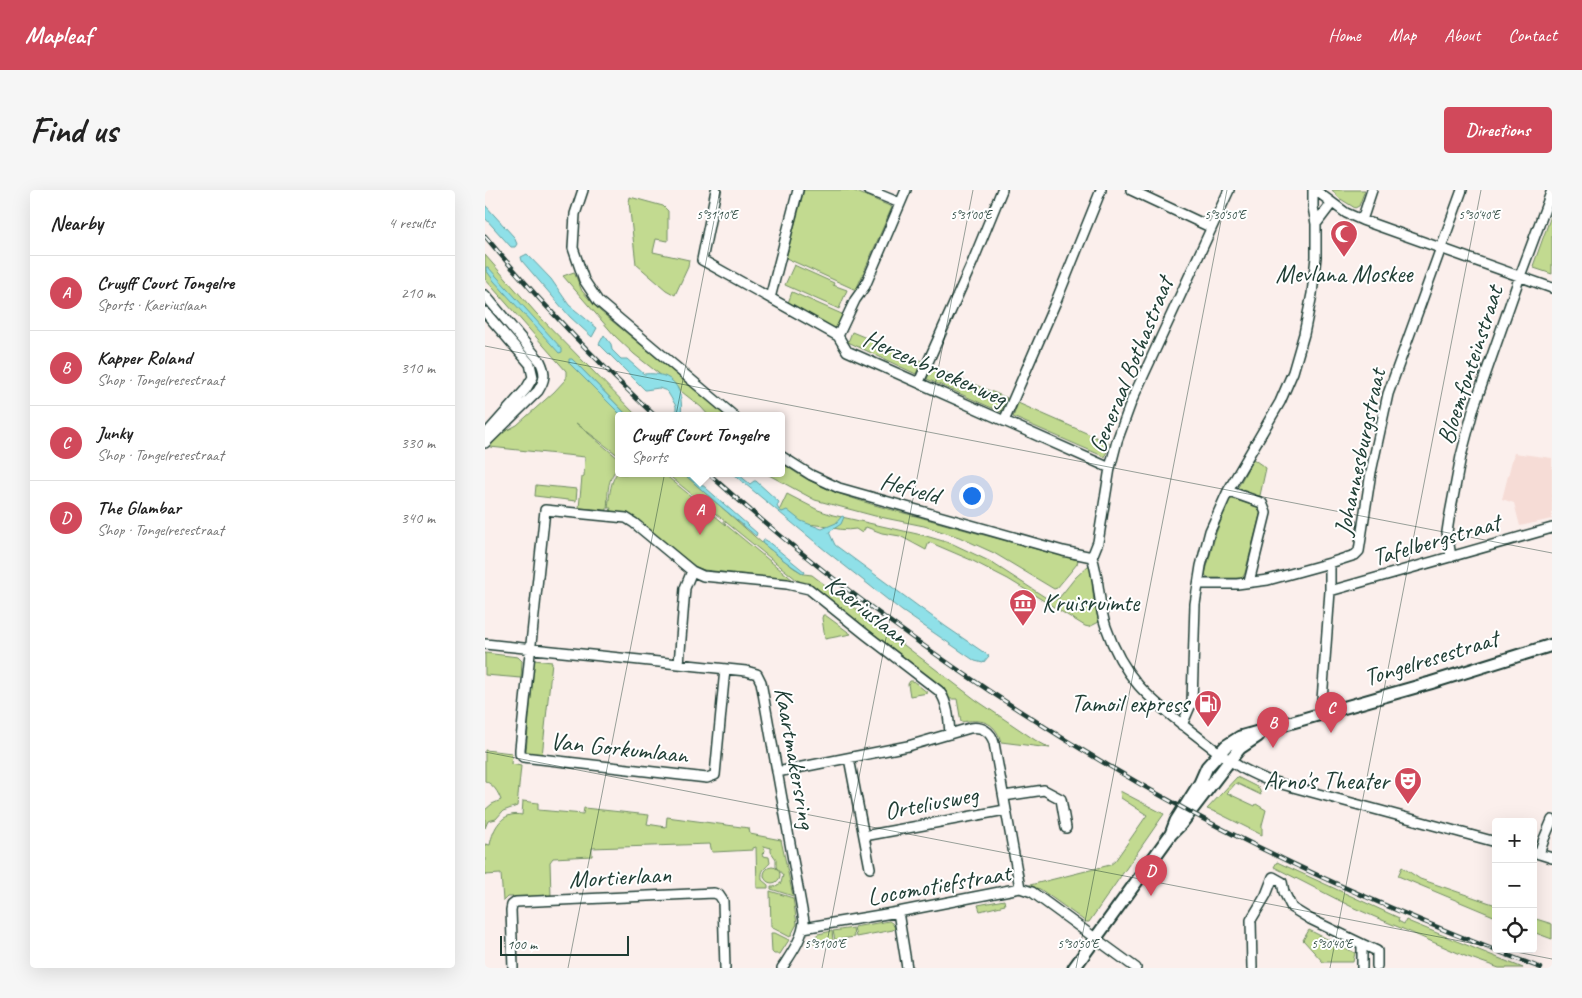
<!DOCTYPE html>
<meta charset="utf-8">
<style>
:root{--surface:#fff;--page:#f6f6f6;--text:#222;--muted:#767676;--line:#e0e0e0;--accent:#d1495b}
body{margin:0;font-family:Caveat,sans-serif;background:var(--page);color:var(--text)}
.controls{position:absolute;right:15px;bottom:15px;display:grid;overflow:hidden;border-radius:5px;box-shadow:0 5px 20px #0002}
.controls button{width:45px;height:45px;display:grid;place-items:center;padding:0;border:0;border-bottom:1px solid var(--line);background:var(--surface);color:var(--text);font:25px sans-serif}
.scale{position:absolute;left:15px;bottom:12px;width:129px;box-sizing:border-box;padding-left:5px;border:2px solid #1f3d34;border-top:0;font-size:14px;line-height:18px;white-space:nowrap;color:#1f3d34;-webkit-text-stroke:4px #fff;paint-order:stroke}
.you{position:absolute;left:486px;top:305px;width:18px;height:18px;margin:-12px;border:4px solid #fff;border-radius:50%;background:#1a73e8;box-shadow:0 0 0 8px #1a73e833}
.badge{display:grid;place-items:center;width:32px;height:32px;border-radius:50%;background:var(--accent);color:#fff;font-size:16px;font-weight:700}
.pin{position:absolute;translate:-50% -41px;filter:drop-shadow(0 1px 2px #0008)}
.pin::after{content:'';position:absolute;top:26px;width:18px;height:15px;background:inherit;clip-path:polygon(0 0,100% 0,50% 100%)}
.popup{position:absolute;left:130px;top:222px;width:170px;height:65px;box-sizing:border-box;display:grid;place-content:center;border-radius:5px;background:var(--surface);filter:drop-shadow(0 1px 4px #0005);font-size:16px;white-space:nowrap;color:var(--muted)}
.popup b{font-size:19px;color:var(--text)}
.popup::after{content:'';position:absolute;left:50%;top:100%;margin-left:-10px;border:10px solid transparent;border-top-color:var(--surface)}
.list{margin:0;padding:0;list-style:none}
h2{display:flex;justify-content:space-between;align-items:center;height:65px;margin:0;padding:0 20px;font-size:21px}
h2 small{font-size:16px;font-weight:400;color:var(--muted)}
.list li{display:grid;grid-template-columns:32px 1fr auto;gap:15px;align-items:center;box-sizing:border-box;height:75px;padding:0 20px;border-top:1px solid var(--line)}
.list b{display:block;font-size:19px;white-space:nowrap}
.list p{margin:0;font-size:16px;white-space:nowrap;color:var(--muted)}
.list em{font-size:16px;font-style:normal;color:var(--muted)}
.icon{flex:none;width:28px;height:28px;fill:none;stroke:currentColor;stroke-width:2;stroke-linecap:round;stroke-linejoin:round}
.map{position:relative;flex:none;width:1067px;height:778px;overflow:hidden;border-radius:5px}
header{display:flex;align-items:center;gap:30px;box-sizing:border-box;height:70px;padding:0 25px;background:var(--accent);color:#fff}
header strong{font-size:24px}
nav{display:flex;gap:28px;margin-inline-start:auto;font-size:18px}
.intro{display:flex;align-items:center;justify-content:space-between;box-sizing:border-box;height:120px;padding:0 30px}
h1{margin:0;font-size:35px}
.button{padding:12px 22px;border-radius:5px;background:var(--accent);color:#fff;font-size:18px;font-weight:700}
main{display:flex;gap:30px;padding:0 30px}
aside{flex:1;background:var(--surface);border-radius:5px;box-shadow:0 5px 20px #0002}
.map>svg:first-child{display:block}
</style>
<header>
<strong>Mapleaf</strong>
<nav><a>Home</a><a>Map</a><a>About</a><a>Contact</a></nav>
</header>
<div class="intro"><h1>Find us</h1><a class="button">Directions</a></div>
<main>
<aside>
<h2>Nearby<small>4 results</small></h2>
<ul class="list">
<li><span class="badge">A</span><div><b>Cruyff Court Tongelre</b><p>Sports · Kaeriuslaan</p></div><em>210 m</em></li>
<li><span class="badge">B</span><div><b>Kapper Roland</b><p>Shop · Tongelresestraat</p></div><em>310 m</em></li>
<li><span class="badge">C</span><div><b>Junky</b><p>Shop · Tongelresestraat</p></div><em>330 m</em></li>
<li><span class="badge">D</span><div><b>The Glambar</b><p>Shop · Tongelresestraat</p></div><em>340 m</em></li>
</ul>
</aside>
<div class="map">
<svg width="1067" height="778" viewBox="0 0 1067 778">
<rect width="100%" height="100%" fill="#fbefec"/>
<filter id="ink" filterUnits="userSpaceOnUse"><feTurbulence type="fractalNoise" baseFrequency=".02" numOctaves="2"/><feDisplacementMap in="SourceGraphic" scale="10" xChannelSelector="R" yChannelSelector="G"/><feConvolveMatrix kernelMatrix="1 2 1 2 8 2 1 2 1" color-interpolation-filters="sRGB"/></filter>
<g filter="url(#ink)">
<path fill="#f6dcd6" d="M1029 263 1067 268V329L1035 336 1029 313 1017 309Z"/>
<path fill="#c2da90" stroke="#708c62" d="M319 0H367L407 17 371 100 301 68Z
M847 0H880L874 16 870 18 854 8Z
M145 7 178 16 183 21V51L171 49 168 62 204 70 203 77 190 105 181 100 151 74 144 12Z
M1067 23V84L1049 78 1048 76Z
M0 65 51 123 152 226H143L87 169 84 173 137 226H134V266L91 233 134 269C134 278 127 283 125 291 122 300 123 311 122 320L94 318 97 287 99 286 100 267 5 257 13 245 32 235 69 202 81 189V181L0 89Z
M309 75 349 93 348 95 362 100 354 119 300 95Z
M89 82 97 101 115 121 242 226H224L216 217 149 164 130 146 78 86Z
M307 102 359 125 353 138H347L303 113Z
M367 142 437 171 431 184 363 152Z
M447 177 522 208 516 222 442 189Z
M533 213 624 253 620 267 528 227Z
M768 269 781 278 774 310 752 301V299Z
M296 272C337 305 395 316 445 330 494 344 544 357 593 370L592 374 572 398 569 399 509 363 474 347 439 336 390 326 330 310 282 284H296Z
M134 280V284H179L308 390 219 380 211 377 151 330 142 325 125 321 126 318H123C125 303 125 291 134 280Z
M182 284H199L277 353 309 378 319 384 327 385 491 510 550 550 565 558 516 552C510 530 495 529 476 532L472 509H464L463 504 458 497 329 398 312 390Z
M51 295 92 299 91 311 50 306Z
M302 304 333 320 348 325 441 346 468 354 504 371 566 411 574 408 590 388 605 374 609 412 614 432 604 437 600 436 523 389 486 370 444 352 441 360 415 346 397 343 381 337 377 343 371 339C351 343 332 330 313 336L294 321Z
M748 309 774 317 776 321 760 383 758 387 755 388H722L720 384 731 343 744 310Z
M338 425H340L366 444 340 449 337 428Z
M0 463 33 467 37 471 36 488 0 485Z
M49 470 67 472 57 566 42 564 41 562Z
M425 491H428L443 503 425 506 423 494Z
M0 560 27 563 26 574 36 576 32 616 18 621 11 629 3 631 0 638V620L7 614 16 610C13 602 9 595 0 591Z
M752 587 774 598 776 605 751 593 742 603 770 616 771 614 781 620 777 635V645L733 623 722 619Z
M635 601 679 624 604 732H601L555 699 541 696 625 675 630 671 662 625 636 608Z
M38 611 53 613V620L98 624 99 618 164 625 162 634 181 637 182 627 264 638 265 644 296 650 308 706 286 699V697H289L296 693 298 685 291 677V669L286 662V658L279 656 280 661 277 664 278 666 284 667 285 673C279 680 276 679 277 690L283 695V698H272L271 657 268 658V660L229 662H227L225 654 107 658V666L68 668 65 672 66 706 22 707 18 711 16 684 0 685V654L5 655C8 638 17 621 37 625Z
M792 672 914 728 913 731 919 734 921 730 925 732 1038 778H1014L980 766 867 717 789 677Z
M917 677 935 689 1011 715V727L913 686Z
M279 685a8 8 0 1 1 16 0a8 8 0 1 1-16 0Z
M285 701 308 708 312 734 305 747 286 737Z
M519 710 520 715 495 721 493 715Z
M1048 728 1067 734V749L1048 742Z
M404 731 407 733 410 738 408 740 371 747 369 737Z
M368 738 369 747 350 750 348 741Z
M824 740 870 763 868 772H838L818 750Z
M347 741 348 751 331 754 327 752V749L333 744Z
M286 743H290L304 750 295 764H289L287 762Z"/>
<path fill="#8fe0e8" stroke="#629fa0" d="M0 15 29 47 32 54 30 57H26L0 28Z
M42 64 66 89 84 115 112 138 107 147 85 127 37 71 36 67Z
M1 77H3L77 159V162L74 163 66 154 9 91 1 80Z
M119 145 126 154 127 160 136 169H142L159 184C189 181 199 199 196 226H191V216L182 201 174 198 160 200 114 154Z
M84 169H87L143 226H137L84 173Z
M199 284H205L272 343 271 346 228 310Z
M248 284H253L265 294 269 291H271L294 312 292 316 294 320 297 322 302 320 316 331 337 339 351 333 357 326 359 327 356 334 344 342 350 355 460 436 504 466 498 473 490 471 417 421 341 361Z
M279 350H281L320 382 319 384C304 375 291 364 277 353Z"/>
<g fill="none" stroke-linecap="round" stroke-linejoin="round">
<defs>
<path id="minor" d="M98 0 90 24 88 58 99 90 113 111 249 226
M231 0 217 70 353 146 362 161 625 278
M383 0 415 13
M646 0 725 37
M744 0 647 210 632 251 625 278 613 352 607 367C615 390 613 415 621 437 638 487 663 508 703 539 720 552 737 566 755 577 764 582 773 586 782 590L1011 652
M830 0 861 23 877 30 1067 98
M877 30 887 0
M831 34 847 13
M0 105 55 171C61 183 60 190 53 201L0 253
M285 108 313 0
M0 122 45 174 48 187 41 199 2 243 0 249
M353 146 370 110 380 96 421 0
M434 192 488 71 517 0
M519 231 572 109 616 0
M296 266 326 285 354 298 578 361 607 367
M743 301 777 313 781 323 764 392
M966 367 962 342 964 329 976 266 989 217 1035 86 1067 0
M714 394H752L783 390 845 373 870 365 874 361 886 282 903 204 977 0
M845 401 1067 338
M0 454 261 481 272 484 276 492 319 731C318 748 306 764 297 778
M194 474 200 398 207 381
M240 479 230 585 222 588 38 567 35 564V559L60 320 141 328 149 333 207 381 218 386 302 394 324 399 380 444 454 501C463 512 464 530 465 544
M836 524 845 401V373
M697 535 707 512 710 414 716 376 725 341 743 301 795 212 808 182 819 144 827 104 831 67V34L828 17V0
M364 568 385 678
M292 582 423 556 485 538C496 536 506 541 509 553L535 698
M519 606 559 600 576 609 581 638
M379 646 520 620
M1048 662 1067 668
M1054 664 1059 649 1067 630
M413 722 422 778
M318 738 413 722 535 698 547 702 651 778
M877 754 892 761V776
M28 778 26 720 27 715 31 712 229 703 234 705 238 711 240 778
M767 778 766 730 781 705 788 687 797 692 799 702 807 718 825 729 877 754V778"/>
<path id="major" d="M686 644 691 631 715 593 722 577 741 556 755 547 945 493 1067 455
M589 778 686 644 696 634 745 570 755 558 773 546"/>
</defs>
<use href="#minor" stroke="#1f3d34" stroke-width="12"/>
<use href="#major" stroke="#1f3d34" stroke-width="15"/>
<use href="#minor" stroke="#fff" stroke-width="9"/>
<use href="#major" stroke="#fff" stroke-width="11"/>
<defs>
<path id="rail" d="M0 46C53 110 110 170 170 226
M224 284C371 416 534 529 707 623 819 683 937 733 1056 778"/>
</defs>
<use href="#rail" stroke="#1f3d34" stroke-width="4.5"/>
<use href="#rail" stroke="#fff" stroke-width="2.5" stroke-dasharray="8" stroke-linecap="butt"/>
</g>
</g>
<path fill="none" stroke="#1f3d34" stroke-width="1" stroke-opacity="0.45" d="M0 156 1067 363M0 562 1011 758M1016 759 1067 769M83 778 235 0M337 778 488 0M591 778 742 0M845 778 996 0"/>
<defs>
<symbol id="mosque-pin" viewBox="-11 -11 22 30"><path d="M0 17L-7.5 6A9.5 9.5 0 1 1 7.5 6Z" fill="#d1495b" stroke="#fff"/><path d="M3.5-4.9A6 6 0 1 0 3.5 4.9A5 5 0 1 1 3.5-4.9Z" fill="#fff"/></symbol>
<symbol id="museum-pin" viewBox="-11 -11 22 30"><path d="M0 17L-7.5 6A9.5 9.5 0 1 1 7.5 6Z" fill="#d1495b" stroke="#fff"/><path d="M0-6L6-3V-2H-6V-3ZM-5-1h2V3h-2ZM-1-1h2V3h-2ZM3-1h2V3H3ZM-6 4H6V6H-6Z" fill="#fff"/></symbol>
<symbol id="fuel-pin" viewBox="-11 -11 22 30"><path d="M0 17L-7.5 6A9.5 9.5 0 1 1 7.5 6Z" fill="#d1495b" stroke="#fff"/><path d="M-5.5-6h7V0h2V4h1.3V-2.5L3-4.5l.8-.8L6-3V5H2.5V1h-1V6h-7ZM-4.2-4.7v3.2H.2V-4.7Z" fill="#fff"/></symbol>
<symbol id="theatre-pin" viewBox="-11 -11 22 30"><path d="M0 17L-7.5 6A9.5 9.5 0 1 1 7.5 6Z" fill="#d1495b" stroke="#fff"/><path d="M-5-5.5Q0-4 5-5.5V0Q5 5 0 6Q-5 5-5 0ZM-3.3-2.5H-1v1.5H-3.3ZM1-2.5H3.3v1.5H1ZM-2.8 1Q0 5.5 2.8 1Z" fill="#fff"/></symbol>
</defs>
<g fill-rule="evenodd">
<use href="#mosque-pin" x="843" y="28" width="32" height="43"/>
<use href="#museum-pin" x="522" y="397" width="32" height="43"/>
<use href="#fuel-pin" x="707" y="498" width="32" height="43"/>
<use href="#theatre-pin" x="907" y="575" width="32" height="43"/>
</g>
<g text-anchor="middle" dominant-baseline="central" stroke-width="4" stroke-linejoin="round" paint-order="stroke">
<g font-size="25" fill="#1f3d34" stroke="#fff" text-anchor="end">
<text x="859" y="84" text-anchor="middle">Mevlana Moskee</text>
<text x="557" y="413" text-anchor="start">Kruisruimte</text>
<text x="704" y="514">Tamoil express</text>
<text x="904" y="591">Arno's Theater</text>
</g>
<g font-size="25" fill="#1f3d34" stroke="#fff">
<text transform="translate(646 175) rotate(-68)">Generaal Bothastraat</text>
<text transform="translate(985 175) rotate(-72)">Bloemfonteinstraat</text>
<text transform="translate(450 178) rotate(24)">Herzenbroekenweg</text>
<text transform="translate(875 262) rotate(-78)">Johannesburgstraat</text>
<text transform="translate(425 298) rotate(16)">Hefveld</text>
<text transform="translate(951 350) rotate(-16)">Tafelbergstraat</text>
<text transform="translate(382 420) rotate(38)">Kaeriuslaan</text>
<text transform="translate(946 468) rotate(-17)">Tongelresestraat</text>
<text transform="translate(134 558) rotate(6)">Van Gorkumlaan</text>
<text transform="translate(310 568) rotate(80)">Kaartmakersring</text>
<text transform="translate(446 613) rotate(-11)">Orteliusweg</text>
<text transform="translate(135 687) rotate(-3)">Mortierlaan</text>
<text transform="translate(454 695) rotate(-10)">Locomotiefstraat</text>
</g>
</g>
<g font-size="12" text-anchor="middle" fill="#1f3d34" stroke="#fff" stroke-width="4" stroke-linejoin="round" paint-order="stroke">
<text x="232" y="29">5°31'10"E</text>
<text x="486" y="29">5°31'00"E</text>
<text x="740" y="29">5°30'50"E</text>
<text x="994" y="29">5°30'40"E</text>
<text x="340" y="758">5°31'00"E</text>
<text x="593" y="758">5°30'50"E</text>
<text x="847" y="758">5°30'40"E</text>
</g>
</svg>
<div class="controls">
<button>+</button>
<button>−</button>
<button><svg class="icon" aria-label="locate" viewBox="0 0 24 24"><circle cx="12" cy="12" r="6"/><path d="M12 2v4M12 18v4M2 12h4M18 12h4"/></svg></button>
</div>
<div class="scale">100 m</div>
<div class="you"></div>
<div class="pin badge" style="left:215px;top:345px">A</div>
<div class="popup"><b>Cruyff Court Tongelre</b>Sports</div>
<div class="pin badge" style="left:788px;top:558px">B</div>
<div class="pin badge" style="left:846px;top:543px">C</div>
<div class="pin badge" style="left:666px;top:706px">D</div>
</div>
</main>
